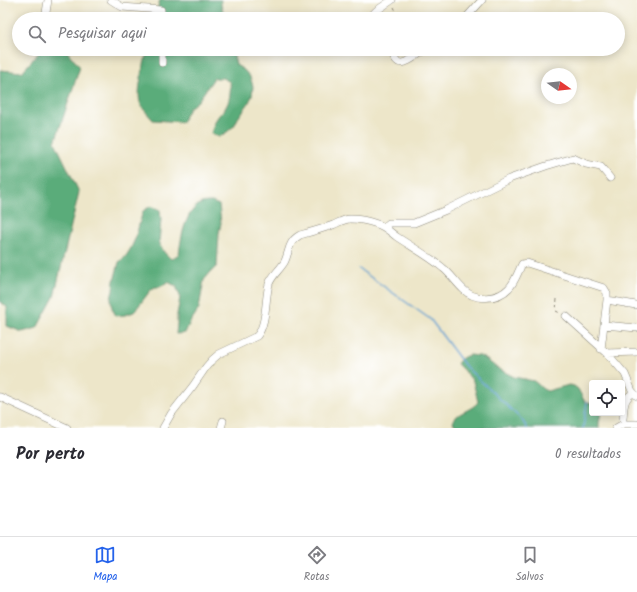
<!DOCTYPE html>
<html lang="pt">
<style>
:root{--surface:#fff;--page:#f7f7f7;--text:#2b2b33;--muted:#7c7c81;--line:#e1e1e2;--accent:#2563eb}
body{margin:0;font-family:Kalam,sans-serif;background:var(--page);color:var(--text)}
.controls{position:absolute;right:12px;bottom:12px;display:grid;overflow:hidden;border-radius:4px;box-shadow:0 2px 10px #0003}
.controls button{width:36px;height:36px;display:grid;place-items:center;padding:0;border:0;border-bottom:1px solid var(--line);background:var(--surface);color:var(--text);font:20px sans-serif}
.compass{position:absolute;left:541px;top:68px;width:36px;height:36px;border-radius:50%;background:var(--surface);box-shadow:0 2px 10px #0003;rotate:104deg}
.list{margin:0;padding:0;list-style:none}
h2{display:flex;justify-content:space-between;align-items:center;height:52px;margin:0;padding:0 16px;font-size:17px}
h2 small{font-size:13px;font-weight:400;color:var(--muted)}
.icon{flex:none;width:22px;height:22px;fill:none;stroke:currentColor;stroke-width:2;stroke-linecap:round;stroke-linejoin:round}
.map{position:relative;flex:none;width:637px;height:428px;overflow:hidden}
.search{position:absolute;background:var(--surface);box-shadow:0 2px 10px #0003;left:12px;right:12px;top:12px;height:44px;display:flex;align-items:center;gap:10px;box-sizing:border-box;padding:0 14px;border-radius:22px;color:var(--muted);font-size:15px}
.sheet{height:108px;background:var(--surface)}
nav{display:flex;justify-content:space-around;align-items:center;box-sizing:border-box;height:56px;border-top:1px solid var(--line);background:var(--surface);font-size:11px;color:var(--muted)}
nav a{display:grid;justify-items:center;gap:2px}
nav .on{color:var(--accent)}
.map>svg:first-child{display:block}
</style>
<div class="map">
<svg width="637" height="428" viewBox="0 0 637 428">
<rect width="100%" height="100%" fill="#fff"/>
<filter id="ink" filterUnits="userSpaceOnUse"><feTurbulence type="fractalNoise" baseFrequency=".025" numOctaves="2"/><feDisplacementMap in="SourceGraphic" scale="8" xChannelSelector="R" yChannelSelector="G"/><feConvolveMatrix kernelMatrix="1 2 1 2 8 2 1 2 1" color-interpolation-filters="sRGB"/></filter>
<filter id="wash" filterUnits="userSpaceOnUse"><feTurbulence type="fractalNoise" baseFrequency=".012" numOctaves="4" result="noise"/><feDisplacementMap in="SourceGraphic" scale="16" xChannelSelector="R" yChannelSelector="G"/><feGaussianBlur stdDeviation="0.9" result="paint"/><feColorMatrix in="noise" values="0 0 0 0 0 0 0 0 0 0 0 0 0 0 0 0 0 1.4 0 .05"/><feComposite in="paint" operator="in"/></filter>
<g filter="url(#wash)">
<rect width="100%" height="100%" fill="#ede6c9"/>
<path fill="#5aac7a" stroke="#426c52" d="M160 0H221C220 7 224 13 228 19H157L156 13Z
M42 49H65L80 67 55 142 79 192 54 297 37 328 22 332 7 326V307L0 302V70L22 72Z
M148 49H234V56L236 65 244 70 250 77 253 86 252 96 248 104 238 118 234 126 227 132 219 137 211 133C213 128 214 122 217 118 219 115 221 113 224 110 230 102 231 92 230 82L223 78H214L198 101 189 108 182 122 153 120C149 115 144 111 141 105 135 93 145 62 148 49Z
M212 202 219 205 221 223 219 233 217 266 210 273 204 280 199 308 195 315 190 322 185 333 176 334 177 324V314L179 304 180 296 176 286 168 282 160 287H155L150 291 134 312 125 315 116 316 112 308 111 299 113 290 114 281 119 262 126 256 131 248 135 239 143 211 151 206 160 210 161 219 159 244 164 252 171 259 179 254C181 238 185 210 202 203 205 202 209 202 212 202Z
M469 355 480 356 487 360 497 368 514 377 534 381 543 389 547 391 569 385 574 386 578 389 585 402 592 404V413H601L599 422V428H459L453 423 454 419C461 411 472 410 478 402L473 381 467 374 457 364C460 359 463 357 469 355Z"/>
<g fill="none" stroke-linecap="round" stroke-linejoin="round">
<path stroke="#60a0d3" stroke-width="1.5" d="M359 269 430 319 466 367 522 420 527 428
M583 428 587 402"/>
</g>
</g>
<g filter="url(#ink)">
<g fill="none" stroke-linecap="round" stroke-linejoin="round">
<defs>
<path id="minor" d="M111 0 122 7 161 10V19
M45 19 48 0
M374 19 373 14 376 11 392 0
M465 19 482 0
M162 49V63
M390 49C392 53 394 58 397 61 403 68 420 53 426 49
M384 227 389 223H414L446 210 509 179 546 166 573 158 586 164 601 167 610 178
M607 300 636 305
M566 316 607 353 625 374 632 391 637 396
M604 325 637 328
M607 353 637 352
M0 397 67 428
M623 419C624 409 623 397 634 393
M163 428 171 414 193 386 206 367 212 360 219 354 257 336C267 324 265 299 269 284 272 275 281 269 285 261 290 249 288 242 300 235 311 232 322 229 333 225 338 223 344 219 350 219 358 219 369 221 377 224 385 226 391 233 397 237 412 247 429 256 443 268 451 274 456 283 464 290 475 301 498 300 509 288 515 282 518 272 522 264L527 263 604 288 607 293V300L601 349
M221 428 223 421
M616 428 623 424H637"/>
</defs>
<use href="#minor" stroke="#8c887a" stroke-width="8"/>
<path stroke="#8c887a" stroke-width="1" stroke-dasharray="3 3" stroke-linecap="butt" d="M394 7 400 19
M557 299 556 311 560 313"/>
<use href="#minor" stroke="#fff" stroke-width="7"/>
</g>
</g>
</svg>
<div class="controls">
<button><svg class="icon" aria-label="locate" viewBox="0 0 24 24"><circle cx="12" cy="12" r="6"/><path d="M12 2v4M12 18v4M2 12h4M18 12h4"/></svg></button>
</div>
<svg class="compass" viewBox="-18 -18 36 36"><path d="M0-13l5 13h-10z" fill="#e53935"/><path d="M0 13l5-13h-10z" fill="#7c7c81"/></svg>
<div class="search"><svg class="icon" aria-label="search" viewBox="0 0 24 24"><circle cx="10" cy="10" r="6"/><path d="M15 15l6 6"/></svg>Pesquisar aqui</div>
</div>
<section class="sheet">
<h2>Por perto<small>0 resultados</small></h2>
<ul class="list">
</ul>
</section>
<nav>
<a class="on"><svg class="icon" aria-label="map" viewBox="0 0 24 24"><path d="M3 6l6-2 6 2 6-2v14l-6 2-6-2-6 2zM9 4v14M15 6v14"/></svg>Mapa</a>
<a><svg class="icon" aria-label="directions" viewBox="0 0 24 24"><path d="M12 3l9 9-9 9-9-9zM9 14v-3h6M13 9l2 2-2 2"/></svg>Rotas</a>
<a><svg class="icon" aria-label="saved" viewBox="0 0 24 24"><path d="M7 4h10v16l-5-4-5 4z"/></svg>Salvos</a>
</nav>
